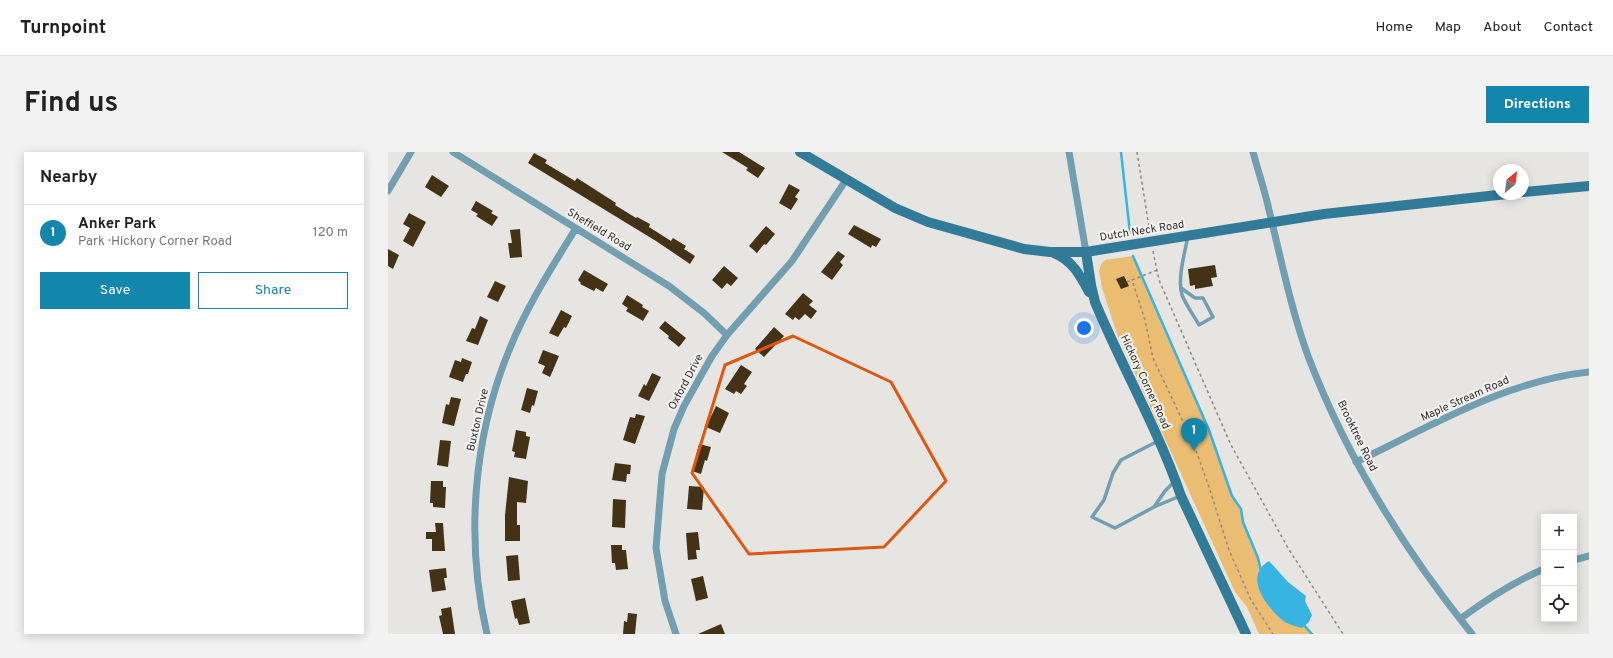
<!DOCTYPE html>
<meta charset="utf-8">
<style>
:root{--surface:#fff;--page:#f2f2f2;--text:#222;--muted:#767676;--line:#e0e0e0;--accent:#1286ab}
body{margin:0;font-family:Overpass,sans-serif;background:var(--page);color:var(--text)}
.controls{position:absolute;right:12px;bottom:12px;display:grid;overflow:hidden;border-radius:0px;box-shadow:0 2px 10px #0003}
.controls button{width:36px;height:36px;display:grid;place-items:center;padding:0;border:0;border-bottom:1px solid var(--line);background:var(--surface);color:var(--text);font:20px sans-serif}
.compass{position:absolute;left:1105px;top:12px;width:36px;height:36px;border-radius:50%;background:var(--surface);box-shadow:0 2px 10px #0003;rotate:29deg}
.you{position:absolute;left:696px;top:176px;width:14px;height:14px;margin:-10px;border:3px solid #fff;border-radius:50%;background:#1a73e8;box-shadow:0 0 0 6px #1a73e833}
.badge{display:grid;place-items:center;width:26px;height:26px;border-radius:50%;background:var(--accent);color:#fff;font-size:13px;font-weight:700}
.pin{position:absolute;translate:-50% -33px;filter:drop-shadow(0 1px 2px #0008)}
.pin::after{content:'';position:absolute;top:21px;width:14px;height:12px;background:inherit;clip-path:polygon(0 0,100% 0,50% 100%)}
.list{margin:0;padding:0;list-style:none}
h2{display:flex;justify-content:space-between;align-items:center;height:52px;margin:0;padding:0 16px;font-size:17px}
h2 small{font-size:13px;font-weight:400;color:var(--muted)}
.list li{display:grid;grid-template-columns:26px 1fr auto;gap:12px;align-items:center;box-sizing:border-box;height:56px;padding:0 16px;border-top:1px solid var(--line)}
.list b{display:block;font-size:15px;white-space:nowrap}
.list p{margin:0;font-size:13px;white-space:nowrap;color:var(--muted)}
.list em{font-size:13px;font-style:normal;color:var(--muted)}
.actions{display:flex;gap:8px;padding:12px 16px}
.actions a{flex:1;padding:9px 0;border:1px solid var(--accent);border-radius:0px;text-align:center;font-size:14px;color:var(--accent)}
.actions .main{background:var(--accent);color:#fff}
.icon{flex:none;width:22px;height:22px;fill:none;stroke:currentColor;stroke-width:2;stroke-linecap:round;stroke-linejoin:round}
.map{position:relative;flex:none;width:1201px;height:482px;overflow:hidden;border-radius:0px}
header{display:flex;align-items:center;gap:24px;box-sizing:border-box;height:56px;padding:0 20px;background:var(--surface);border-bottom:1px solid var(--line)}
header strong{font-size:19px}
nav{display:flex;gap:22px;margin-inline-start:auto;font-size:14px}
.intro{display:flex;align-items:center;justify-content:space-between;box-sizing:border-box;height:96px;padding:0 24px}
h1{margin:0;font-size:28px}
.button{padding:10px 18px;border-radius:0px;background:var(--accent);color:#fff;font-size:14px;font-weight:700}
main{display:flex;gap:24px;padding:0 24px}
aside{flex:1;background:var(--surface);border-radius:0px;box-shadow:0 2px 10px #0003}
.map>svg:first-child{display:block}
</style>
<header>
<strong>Turnpoint</strong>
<nav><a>Home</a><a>Map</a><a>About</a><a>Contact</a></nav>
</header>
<div class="intro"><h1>Find us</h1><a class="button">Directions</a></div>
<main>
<aside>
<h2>Nearby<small></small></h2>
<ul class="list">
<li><span class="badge">1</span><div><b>Anker Park</b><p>Park · Hickory Corner Road</p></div><em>120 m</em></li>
</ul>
<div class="actions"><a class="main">Save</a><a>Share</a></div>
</aside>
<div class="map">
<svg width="1201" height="482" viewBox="0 0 1201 482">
<rect width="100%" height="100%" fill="#e7e5e2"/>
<path fill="#ebbd73" d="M745 104 821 278 844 344 853 357 855 370 870 406 875 429 924 482H871L859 455 847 440 729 182 714 136 711 119 713 112 717 108Z"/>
<path fill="#37b4e1" d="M881 409 900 430 918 444 917 449 924 463 921 470 914 476C907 474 899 472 894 468 878 454 855 424 881 409Z"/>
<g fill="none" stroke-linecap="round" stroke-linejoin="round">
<path stroke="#37b4e1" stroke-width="2.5" d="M733 0 742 81
M745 104 821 278 844 344 853 357 855 370 870 406 873 419
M915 472 924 482"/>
</g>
<path fill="#433216" d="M334 0H351L377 16 370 26 358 18 360 16Z
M146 1 159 8 157 11 187 29 189 26 228 51 227 53 248 66 249 65 262 72 261 75 283 89 285 86 298 94 296 97 307 104 302 112 268 89 140 11Z
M44 23 61 34 53 45 37 35Z
M401 32 412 38 407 45 410 47 403 58 391 51Z
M88 49 105 59 103 61 110 65 104 74 88 64 90 62 83 58Z
M21 61 38 70 25 95 15 89 22 76 15 72Z
M466 73 493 87 488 95 484 93 483 96 460 82Z
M378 74 387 82 378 93 376 92 369 101 361 94Z
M132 77 134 105 122 106 120 91H124L122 78Z
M0 97 11 103 5 117 0 114Z
M450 99 457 104 452 110 455 113 444 128 433 120Z
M827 113 829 125 823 126 825 134 807 137V133L802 134 800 117Z
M336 114 350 126 343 134 339 131 334 137 324 128Z
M196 118 220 132 215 140 208 136 206 139 192 132 193 131 190 128Z
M736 124 741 134 733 137 728 127Z
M107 129 118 134 110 150 99 145Z
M415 141 425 149 421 153 429 159 423 167 417 162 411 168 407 165 405 168 397 162Z
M239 143 255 153 254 155 261 159 255 169 238 159 240 156 234 152Z
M173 158 184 164 178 176 176 175 170 185 161 181Z
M92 164 100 168 90 193 78 189 84 176 87 177Z
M277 169 298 186 291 195 280 186 281 184 271 176Z
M386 175 396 184 376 205 367 197Z
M155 198 171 204 162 225 154 221 157 214 150 211Z
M74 206 84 210 80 222H78L75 230 61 225 67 208 73 210Z
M353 213 364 220 356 232 359 234 353 242 348 239 346 242 337 237Z
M264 221 273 225 261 249 250 244 256 232 258 234Z
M139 236 150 239 146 254 144 253 142 261 133 258Z
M63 245 73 247 66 274 54 271 58 252 61 253Z
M328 254 341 261 332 281 318 275Z
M248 262 257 264 247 292 235 288 242 265 247 266Z
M128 278 138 280V284L142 285 138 307 126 305 127 300 124 299Z
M52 288 63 289 60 315 49 313Z
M311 292 323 295 319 309 317 308 313 322 304 319Z
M227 311 243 313 242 322H239L238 330 224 328Z
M121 325 140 329 138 351 129 350V373H132V389H117V363Z
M43 329H55V335H58L57 356 45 355V351H42Z
M301 334 316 335 314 358 299 357Z
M225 347 238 348 237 376 224 375Z
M47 371H55L57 399H44V387H38V380H48Z
M310 380 312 398H308L309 407 300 408 298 381Z
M223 393H234V398H238L240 417 228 418 227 411H224Z
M130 403 132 428 120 429 118 404Z
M58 416 59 426H56L58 438 44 440 41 418Z
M315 424 320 446 308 449 303 427Z
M137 446 142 471 131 473 129 466 127 467 123 449Z
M63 455 67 482H55L51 464 54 463 53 457Z
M240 461 249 462 247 482H235L236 469 239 470Z
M333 472 337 482H310Z"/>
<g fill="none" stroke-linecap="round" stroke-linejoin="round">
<path stroke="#8d8b89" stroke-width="1.5" stroke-dasharray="3 3" stroke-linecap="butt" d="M749 0 762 81
M765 99 771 128 843 293 900 396 955 482
M769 118 744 128 757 168 765 206 806 293 821 335 841 398 863 448 885 482
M739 130 744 128"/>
<path stroke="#729eb2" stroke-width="3.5" d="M793 136 807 146H815L825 165 811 173C806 164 798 153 794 143 789 127 797 100 800 84
M770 289 733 308 725 321 716 348 704 365 727 376 766 355 792 344
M766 355 777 339 787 329"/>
<path stroke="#729eb2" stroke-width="7" d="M65 0 281 134 316 161 339 183
M681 0 698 100
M865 0C870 19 877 39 881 58 893 107 903 157 920 204 959 306 1016 398 1084 482
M0 39 23 0
M968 310C1043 274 1117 229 1201 220
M1186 408 1201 404
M1072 467C1099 447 1125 430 1156 417
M99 482C77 388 85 285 122 196 139 154 164 115 188 76
M288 482 277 449 268 396 274 322 286 277 296 254 324 204 339 183 404 109 458 28"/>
<path stroke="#327b98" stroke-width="10" d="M412 0 507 56 540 70 636 97 662 100H698L936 62 1119 42
M1135 40 1201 34
M698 100 703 133 707 150C734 215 770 277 793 344L858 482
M666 101C684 108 692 123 701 140"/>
</g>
<path fill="none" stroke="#df570e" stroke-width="3" stroke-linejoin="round" d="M405 184 503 230 558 329 496 395 361 402 304 321 337 213Z"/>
<g text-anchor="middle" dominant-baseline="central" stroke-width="4" stroke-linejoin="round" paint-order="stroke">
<g font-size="11" fill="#333231" stroke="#f4f2ef">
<text transform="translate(211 78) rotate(31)">Sheffield Road</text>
<text transform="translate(754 79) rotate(-9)">Dutch Neck Road</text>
<text transform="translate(298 230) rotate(-62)">Oxford Drive</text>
<text transform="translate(757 230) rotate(65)">Hickory Corner Road</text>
<text transform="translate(1077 247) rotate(-24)">Maple Stream Road</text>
<text transform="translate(90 268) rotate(-77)">Buxton Drive</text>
<text transform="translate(969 284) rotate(64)">Brooktree Road</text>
</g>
</g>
</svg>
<div class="controls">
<button>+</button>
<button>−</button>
<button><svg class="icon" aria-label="locate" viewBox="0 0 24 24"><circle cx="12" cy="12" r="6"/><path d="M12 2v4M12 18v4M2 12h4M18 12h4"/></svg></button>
</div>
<svg class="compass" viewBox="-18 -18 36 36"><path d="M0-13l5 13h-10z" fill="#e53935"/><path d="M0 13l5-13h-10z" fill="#767676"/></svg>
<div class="you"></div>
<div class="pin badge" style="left:806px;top:299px">1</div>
</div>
</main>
